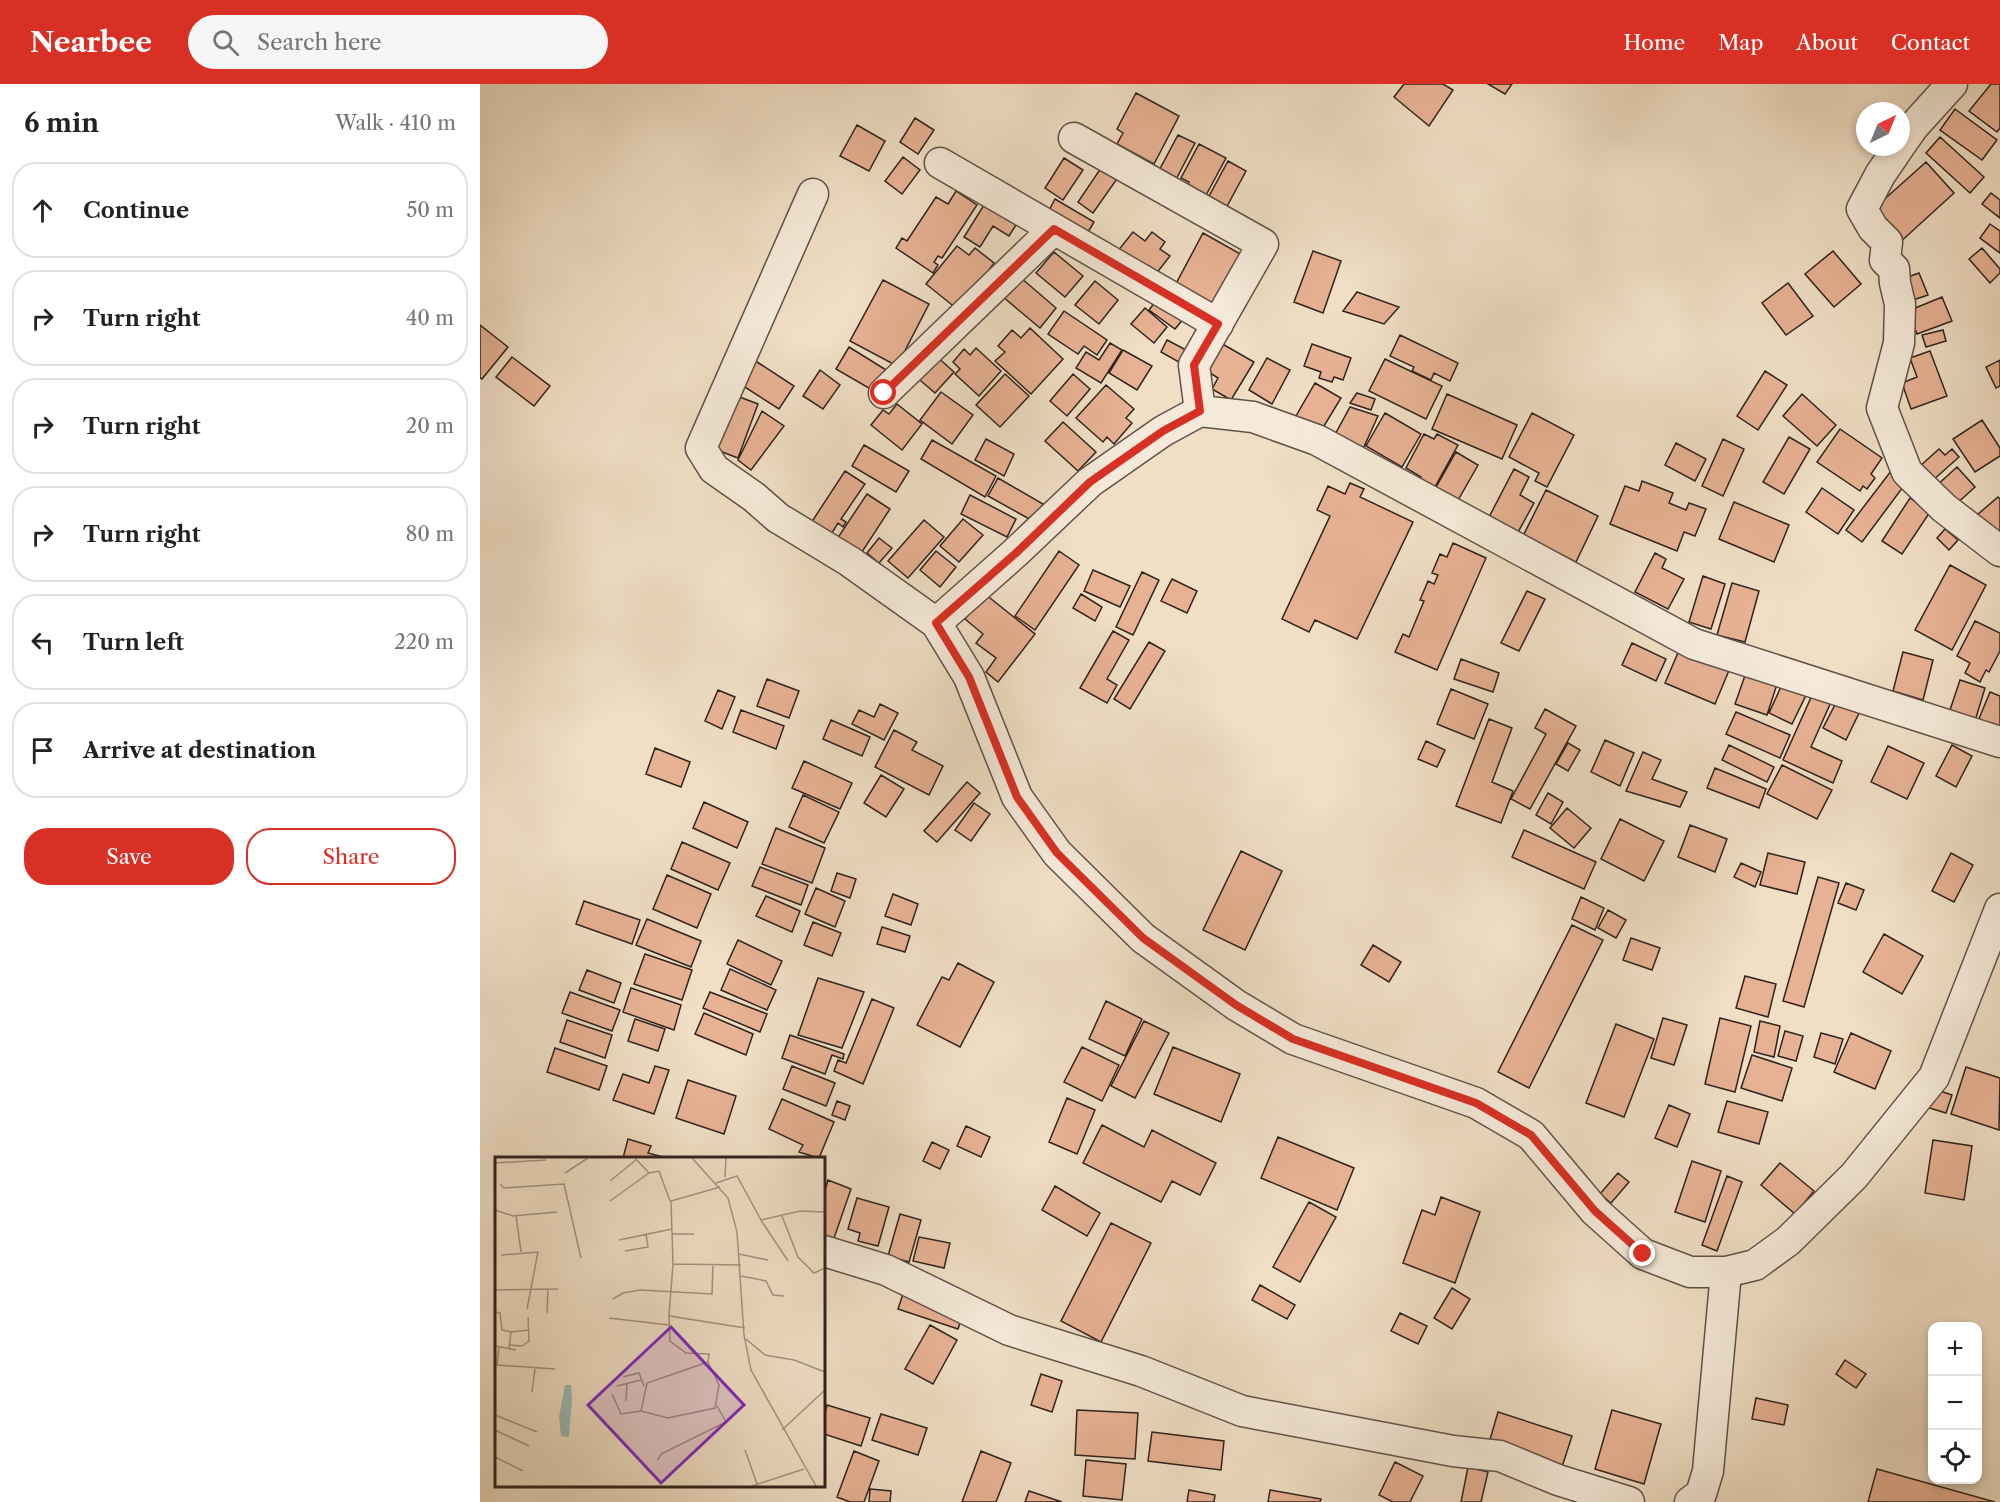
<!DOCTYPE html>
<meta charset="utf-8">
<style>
:root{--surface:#fff;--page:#f6f6f6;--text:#222;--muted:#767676;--line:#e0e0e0;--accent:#d93025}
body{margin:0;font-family:"Libre Caslon Text",serif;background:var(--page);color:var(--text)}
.controls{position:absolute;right:18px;bottom:18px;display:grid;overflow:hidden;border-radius:12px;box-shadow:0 3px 9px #0003}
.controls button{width:54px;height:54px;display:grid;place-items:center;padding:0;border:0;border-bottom:2px solid var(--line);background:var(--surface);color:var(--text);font:30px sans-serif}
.compass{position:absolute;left:1376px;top:18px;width:54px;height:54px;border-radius:50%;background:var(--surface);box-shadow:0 3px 9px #0003;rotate:43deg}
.stop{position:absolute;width:18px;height:18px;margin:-14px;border:4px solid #d93025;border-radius:50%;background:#fff}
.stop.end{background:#d93025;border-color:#fff;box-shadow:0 2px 6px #0008}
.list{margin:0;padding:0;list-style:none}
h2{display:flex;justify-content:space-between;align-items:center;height:78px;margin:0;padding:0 24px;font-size:26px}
h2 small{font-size:20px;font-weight:400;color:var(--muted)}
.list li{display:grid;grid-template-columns:39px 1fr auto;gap:18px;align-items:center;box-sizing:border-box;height:96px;margin:0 12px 12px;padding:0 12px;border:2px solid var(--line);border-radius:24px}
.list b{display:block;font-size:22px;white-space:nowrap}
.list em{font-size:20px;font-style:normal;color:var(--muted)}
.actions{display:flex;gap:12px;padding:18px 24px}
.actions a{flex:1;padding:14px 0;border:2px solid var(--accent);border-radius:24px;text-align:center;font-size:21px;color:var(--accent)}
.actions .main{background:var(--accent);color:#fff}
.icon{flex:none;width:33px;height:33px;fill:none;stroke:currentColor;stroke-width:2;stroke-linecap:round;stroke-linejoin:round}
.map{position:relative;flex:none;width:1520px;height:1418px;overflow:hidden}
header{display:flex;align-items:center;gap:36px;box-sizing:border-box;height:84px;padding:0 30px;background:var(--accent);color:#fff}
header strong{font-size:28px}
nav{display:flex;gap:33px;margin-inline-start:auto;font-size:21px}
.search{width:420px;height:54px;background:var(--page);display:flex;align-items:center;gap:15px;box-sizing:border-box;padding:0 21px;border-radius:33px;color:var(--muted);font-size:22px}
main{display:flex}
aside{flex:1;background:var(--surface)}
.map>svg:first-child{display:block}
</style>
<header>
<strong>Nearbee</strong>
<div class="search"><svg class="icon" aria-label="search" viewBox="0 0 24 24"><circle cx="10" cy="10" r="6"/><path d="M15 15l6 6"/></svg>Search here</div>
<nav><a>Home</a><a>Map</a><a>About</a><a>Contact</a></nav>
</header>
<main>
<aside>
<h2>6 min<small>Walk · 410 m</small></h2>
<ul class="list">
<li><svg class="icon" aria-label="ahead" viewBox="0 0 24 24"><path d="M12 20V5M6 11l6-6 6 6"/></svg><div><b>Continue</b></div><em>50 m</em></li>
<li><svg class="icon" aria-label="right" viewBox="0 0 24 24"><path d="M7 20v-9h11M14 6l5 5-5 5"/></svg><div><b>Turn right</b></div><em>40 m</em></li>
<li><svg class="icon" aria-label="right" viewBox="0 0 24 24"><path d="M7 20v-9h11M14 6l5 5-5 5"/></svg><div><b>Turn right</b></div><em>20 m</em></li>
<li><svg class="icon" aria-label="right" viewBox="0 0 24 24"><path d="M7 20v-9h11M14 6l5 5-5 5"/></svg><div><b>Turn right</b></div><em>80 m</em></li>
<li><svg class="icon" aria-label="left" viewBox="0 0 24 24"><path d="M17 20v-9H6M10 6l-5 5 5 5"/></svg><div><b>Turn left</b></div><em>220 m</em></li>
<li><svg class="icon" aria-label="arrive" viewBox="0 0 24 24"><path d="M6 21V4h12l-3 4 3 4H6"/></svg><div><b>Arrive at destination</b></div></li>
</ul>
<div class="actions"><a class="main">Save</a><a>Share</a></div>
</aside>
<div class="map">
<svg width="1520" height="1418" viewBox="0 0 1520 1418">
<rect width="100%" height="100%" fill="#f0dfc5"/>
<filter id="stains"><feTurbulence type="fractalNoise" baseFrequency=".00333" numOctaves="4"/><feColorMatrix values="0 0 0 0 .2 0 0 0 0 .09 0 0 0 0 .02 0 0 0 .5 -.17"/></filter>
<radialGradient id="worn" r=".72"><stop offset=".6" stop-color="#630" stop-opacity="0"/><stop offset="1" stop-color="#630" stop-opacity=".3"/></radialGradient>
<path fill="#e7b294" stroke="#30231e" stroke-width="1.5" d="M924 0H963L973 6 949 42 914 13Z
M1008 0H1032L1025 10Z
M1511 0H1520V44L1517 48 1489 27Z
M656 9 699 32 674 80 637 60 643 49 637 45Z
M1475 25 1517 56 1502 76 1460 46Z
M435 34 454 46 438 70 420 58Z
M377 41 405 57 389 87 360 72Z
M698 51 715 59 692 103 675 94Z
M1460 53 1504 93 1490 109 1446 69Z
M719 60 746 74 725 113 707 103 709 98 701 94Z
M423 73 440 86 422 110 405 97Z
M584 74 603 86 583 116 565 104Z
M748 77 766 87 745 126 727 116Z
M1446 78 1474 109 1417 161 1389 129Z
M623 81 639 92 613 129 598 118Z
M476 107 497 121 462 174 458 172 454 178 458 181 453 189 416 164 422 154 427 157 456 113 468 120Z
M1511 109 1520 116V134L1502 120Z
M509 113 541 133 529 152 513 142 500 163 484 153Z
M575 115 614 138 603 157 565 134Z
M1510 140 1520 147V169L1500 154Z
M653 148 665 157 672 148 685 158 680 165 690 172 672 195 637 168Z
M723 149 764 172 731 231 691 209Z
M477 162 489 171 495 164 514 179 506 190 482 229 446 200Z
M1502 164 1520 185V189L1510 199 1489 175Z
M833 167 861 177 843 229 814 218Z
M1353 167 1381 200 1354 223 1325 190Z
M574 168 603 192 585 213 556 189Z
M1439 189 1448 211 1433 216 1425 194Z
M540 193 576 224 560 244 523 213Z
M403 196 449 220 417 282 370 257Z
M615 197 638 216 619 240 595 221Z
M1308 199 1333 232 1306 251 1282 219Z
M877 208 919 223 904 240 863 227Z
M1462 213 1472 237 1437 250 1428 227Z
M678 214 704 234 695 245 669 226Z
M665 224 687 243 674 259 651 240Z
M584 227 627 256 617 271 604 262 598 270 568 250Z
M0 241 28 263 2 295 0 294Z
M550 244 583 275 551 310 515 277 525 268 518 262 532 246 541 254Z
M1463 246 1466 257 1446 263 1442 251Z
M920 251 978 279 970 297 954 289 951 296 932 287 934 283 910 272Z
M687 256 710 268 704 281 681 268Z
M739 258 774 278 751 316 732 305 738 294 724 285Z
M630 259 642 266 621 299 596 284 606 268 619 276Z
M832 260 871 274 863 296 854 293 852 298 839 294 841 288 824 282Z
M369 263 411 289 399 310 356 285Z
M496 264 521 287 499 312 475 290 480 285 473 278 484 265 490 271Z
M643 266 672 282 657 306 629 289Z
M1450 267 1467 312 1431 325 1422 299 1437 293 1430 274Z
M454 270 474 288 455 309 434 291Z
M32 273 70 302 54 322 16 293Z
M787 274 810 286 792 320 769 306Z
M905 275 962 302 946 335 889 307Z
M274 276 314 302 299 325 260 300Z
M1520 276V302L1516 304 1506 283Z
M340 286 360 301 343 325 323 312Z
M1285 287 1307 301 1278 346 1257 332Z
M525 290 549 312 520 343 496 321Z
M593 290 610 305 587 332 570 317Z
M835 299 861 314 841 347 816 332Z
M626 301 654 325 646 334 652 339 634 360 627 353 623 358 596 334Z
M461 308 493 331 472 360 440 336Z
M877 309 895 315 891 326 870 319Z
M967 310 1037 341 1022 375 952 345Z
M1322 310 1356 341 1337 362 1303 332Z
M257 312 278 320 258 374 237 366Z
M417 320 442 340 422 366 391 341 403 326 409 330Z
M870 323 898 332 882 367 852 356Z
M282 327 304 342 271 386 258 376Z
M905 329 941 350 922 383 886 362Z
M1052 329 1094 351 1067 403 1055 397 1059 389 1029 373Z
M1502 336 1520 364V372L1495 388 1473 355Z
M583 338 616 368 598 387 565 357Z
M1360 345 1402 374 1391 390 1395 394 1387 405 1383 402 1380 407 1337 378Z
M944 350 954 355 957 350 978 361 951 410 936 401 941 393 926 384Z
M1309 353 1330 365 1304 410 1283 398Z
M506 355 534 370 524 392 495 376Z
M1243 355 1264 365 1243 412 1222 402Z
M452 356 516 392 505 413 441 375Z
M1196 359 1226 375 1215 397 1185 381Z
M384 361 429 387 416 408 372 382Z
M1459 365 1465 371 1472 365 1479 373 1452 397 1439 383Z
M976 368 998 381 977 418 955 405Z
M1477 383 1495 403 1473 423 1455 403Z
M1034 385 1049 393 1040 411 1054 419 1037 450 1008 435Z
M365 387 385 400 361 435 366 438 363 443 358 439 350 452 331 439Z
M1411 387 1426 399 1382 458 1366 446Z
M518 394 563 420 553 437 508 412Z
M1162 397 1193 409 1189 419 1206 426 1209 419 1226 425 1215 452 1204 448 1197 467 1130 440 1145 402 1159 407Z
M870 399 884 405 880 413 933 438 877 555 835 536 829 548 802 535 850 432 837 426 848 402 865 410Z
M1342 404 1374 426 1358 450 1326 428Z
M1066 406 1118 432 1096 478 1043 452Z
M387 410 410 425 380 471 357 455Z
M490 411 536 435 527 453 481 430Z
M1518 413 1520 415V456L1497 431Z
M1430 414 1450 428 1422 470 1402 457Z
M1254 418 1309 441 1294 478 1239 455Z
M483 435 503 451 479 478 460 462Z
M444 436 464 453 428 494 408 477Z
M1465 445 1478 456 1469 466 1457 454Z
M399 454 412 464 399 479 387 469Z
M973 459 1006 474 957 586 915 568 923 550 929 553 944 517 940 516 948 497 954 500 958 491 952 489 960 470 967 473Z
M456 467 476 483 460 503 440 486Z
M579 467 599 481 555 546 535 532Z
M1175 469 1186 475 1182 484 1204 495 1188 525 1155 508Z
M1470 481 1506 501 1472 566 1435 546Z
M613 486 650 502 640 523 604 507Z
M662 488 679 496 653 551 636 543Z
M1223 492 1245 500 1231 545 1209 538Z
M692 495 717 507 707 529 681 517Z
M1252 499 1279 507 1265 558 1237 551Z
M1047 507 1065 515 1039 567 1021 559Z
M505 510 555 550 518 598 506 588 516 574 496 559 503 550 485 535Z
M601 510 622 523 615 537 593 524Z
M1495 537 1520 549V567L1509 588 1506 586 1500 598 1485 589 1490 579 1477 572Z
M633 547 649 556 627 595 637 601 627 619 600 604Z
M669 558 685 567 650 625 634 615Z
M1152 559 1186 575 1176 597 1142 581Z
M1200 564 1250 584 1235 620 1185 599Z
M1423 568 1453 576 1443 616 1413 607Z
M981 575 1019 589 1013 608 974 595Z
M1268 583 1299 594 1287 631 1255 620Z
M1305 594 1329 605 1312 640 1289 629Z
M287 595 319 607 309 634 277 622Z
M1480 596 1505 604 1495 637 1469 629Z
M971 605 1008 620 994 655 957 640Z
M238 606 255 613 242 645 225 637Z
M1510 608 1520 612V652L1496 642Z
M1333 609 1351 618 1331 663 1362 677 1353 699 1303 676Z
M1359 613 1381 625 1366 656 1343 644Z
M400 620 418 629 404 656 372 640 379 626 394 633Z
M1065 625 1096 642 1050 725 1031 715 1066 650 1055 644Z
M261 626 304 642 296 665 253 648Z
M1256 628 1310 651 1300 674 1246 650Z
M1009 635 1032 644 1012 698 1033 707 1021 739 976 722Z
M351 636 390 653 382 672 343 655Z
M414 646 437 658 432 666 463 682 449 711 395 683Z
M1125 656 1154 669 1140 702 1111 688Z
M946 657 965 666 957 683 938 675Z
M1088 659 1100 666 1088 687 1076 680Z
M1249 661 1294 683 1287 698 1242 676Z
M1472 661 1492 672 1476 703 1456 692Z
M1408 662 1444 679 1427 715 1391 698Z
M175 664 210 678 201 703 166 690Z
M1163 668 1181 676 1172 695 1207 708 1200 723 1146 707Z
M324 677 372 699 360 725 312 704Z
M1302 681 1352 706 1337 735 1287 710Z
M1235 684 1286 705 1279 724 1227 704Z
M401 691 424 705 406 733 384 719Z
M487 698 500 709 457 758 444 747Z
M1068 709 1083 718 1071 740 1056 731Z
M323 711 359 728 344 759 309 743Z
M224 718 268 738 257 764 213 744Z
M494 719 510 730 491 757 475 746Z
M1087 724 1111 744 1094 764 1070 744Z
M1140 735 1184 757 1164 797 1121 775Z
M1210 741 1247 755 1235 788 1198 773Z
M296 744 345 764 332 799 282 780Z
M1044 746 1116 778 1104 805 1032 773Z
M202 758 250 779 238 806 191 785Z
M761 767 802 787 765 866 723 846Z
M1288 769 1325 778 1317 810 1280 801Z
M1471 769 1493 781 1474 818 1452 807Z
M1261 779 1281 788 1275 803 1254 793Z
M280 783 328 801 321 821 272 802Z
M357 789 376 795 370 814 351 807Z
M187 791 231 810 217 844 173 825Z
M1338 793 1359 799 1324 923 1303 917Z
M1366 799 1384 806 1376 826 1358 819Z
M336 804 365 817 355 843 325 830Z
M413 810 438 820 431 841 405 832Z
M286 812 320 827 312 848 276 832Z
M1101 813 1124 824 1115 846 1092 835Z
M104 817 160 836 152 860 96 840Z
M1128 826 1146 836 1136 854 1118 844Z
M167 835 221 857 211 883 156 861Z
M333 838 361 849 352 872 324 861Z
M1092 841 1123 856 1049 1004 1018 988Z
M402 843 430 852 425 868 397 860Z
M1404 850 1443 872 1422 910 1383 888Z
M1151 854 1180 864 1172 886 1143 876Z
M258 856 302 877 291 901 247 880Z
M893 861 921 878 909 898 881 881Z
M165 870 212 886 202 916 154 900Z
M478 879 514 898 480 963 437 941 462 893 469 896Z
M250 885 296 906 287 926 241 906Z
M107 886 141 899 134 919 99 906Z
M1265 892 1296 900 1288 933 1256 924Z
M338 894 384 908 362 964 318 951Z
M151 904 201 921 194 946 143 928Z
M90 908 140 926 132 947 82 929Z
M230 908 287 930 280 948 223 924Z
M392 915 414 924 383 1000 354 987 358 976 366 979Z
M626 917 662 935 645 972 609 955Z
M224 929 273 950 266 971 215 950Z
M1183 934 1207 941 1194 981 1171 974Z
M1240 934 1271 942 1255 1008 1225 1000Z
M155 935 185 945 178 967 148 957Z
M87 936 132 951 125 974 80 958Z
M664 937 689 949 655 1014 631 1002Z
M1280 937 1300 942 1294 973 1274 968Z
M1136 940 1174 955 1144 1033 1106 1019Z
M1305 947 1323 952 1316 977 1298 972Z
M1341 949 1363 955 1355 980 1334 973Z
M1371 949 1411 967 1395 1005 1354 988Z
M310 951 364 970 363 975 352 971 345 990 302 974Z
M602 963 639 981 622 1017 584 998Z
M693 963 760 990 741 1038 674 1010Z
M75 964 127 982 119 1006 67 988Z
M1272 971 1312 984 1302 1017 1261 1004Z
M175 982 189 986 174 1030 133 1016 143 990 169 999Z
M312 982 355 999 346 1022 303 1005Z
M1486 983 1520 994 1519 1046 1471 1030Z
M208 996 256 1012 244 1050 196 1034Z
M1448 1003 1472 1011 1466 1029 1443 1022Z
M587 1014 615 1026 597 1070 569 1058Z
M302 1015 354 1038 339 1074 319 1068 323 1061 289 1045Z
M357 1017 370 1022 365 1036 352 1031Z
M1247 1017 1288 1028 1279 1060 1238 1048Z
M1189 1021 1210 1030 1197 1063 1175 1054Z
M622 1041 664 1063 672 1046 736 1079 720 1111 692 1097 681 1118 603 1079Z
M486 1042 510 1053 501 1073 477 1062Z
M798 1053 874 1084 857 1126 781 1094Z
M148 1055 171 1062 168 1069 187 1074H143Z
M1453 1056 1492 1062 1484 1116 1445 1109Z
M452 1058 469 1066 460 1085 443 1077Z
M1212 1077 1241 1087 1225 1138 1195 1128Z
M1300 1079 1334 1107 1315 1130 1281 1101Z
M1138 1089 1149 1098 1131 1119 1120 1110Z
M1247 1092 1262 1098 1237 1167 1222 1161Z
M348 1096 371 1105 353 1157 344 1154V1110Z
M575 1102 620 1129 607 1152 562 1126Z
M961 1113 1000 1128 975 1199 923 1179 942 1126 955 1131Z
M377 1114 409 1123 398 1162 378 1157 380 1149 368 1145Z
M829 1118 856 1133 820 1198 793 1183Z
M420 1130 441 1136 429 1178 408 1172Z
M631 1139 671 1159 621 1258 581 1237Z
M439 1153 470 1159 464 1184 433 1177Z
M780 1201 815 1221 807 1235 772 1216Z
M972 1204 990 1215 972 1245 954 1234Z
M424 1207 484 1227 478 1245 418 1225Z
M920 1229 947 1242 938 1260 911 1247Z
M450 1241 477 1256 453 1300 425 1285Z
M1365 1276 1386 1290 1376 1304 1356 1290Z
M561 1290 582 1297 572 1328 551 1321Z
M1276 1314 1308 1321 1304 1341 1272 1335Z
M347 1321 390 1334 381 1362 344 1350V1333Z
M597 1326 658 1329 655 1375 595 1371Z
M1132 1326 1181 1340 1164 1400 1115 1385Z
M1018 1328 1092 1352 1080 1389 1007 1366Z
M401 1330 447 1344 438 1371 392 1356Z
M672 1348 744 1357 741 1386 668 1377Z
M374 1367 399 1377 384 1418H370L357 1413Z
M501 1367 531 1379 516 1418H482Z
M606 1376 646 1380 642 1416 603 1412Z
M915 1378 943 1392 930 1418H913L899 1411Z
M988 1383 1008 1388 1001 1418H981Z
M1397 1385 1515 1418H1388Z
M390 1405 411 1407 410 1418H389Z
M709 1406 735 1411 734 1418H707Z
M790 1406 841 1415 840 1418H788Z
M549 1407 582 1418H545Z"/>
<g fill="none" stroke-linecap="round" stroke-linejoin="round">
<defs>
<path id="minor" d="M594 54 783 160 714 281 720 327
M1421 60 1433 43 1472 0
M1419 63 1400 91 1382 125 1393 144 1407 158 1405 176 1414 185 1415 199 1420 220 1419 259 1402 324 1427 388 1464 424 1520 467
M460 79 738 240
M333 110 221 364 234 385 274 413 298 434 369 477 456 539 489 593 537 713 577 769 663 854 756 921 813 955 996 1019 1051 1051 1115 1127 1163 1170 1210 1188H1246L1275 1181 1308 1157 1374 1092 1454 993 1520 825
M404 309 574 145
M456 539 535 469 610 398 683 347 720 327 773 333 837 356 1214 560 1520 658
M344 1167 406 1186 529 1246 661 1287 762 1327 973 1367 1020 1372 1078 1396 1149 1418
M1210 1418 1221 1410 1228 1387 1246 1188"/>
</defs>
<use href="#minor" stroke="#605248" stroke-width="33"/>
<use href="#minor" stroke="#f5ead9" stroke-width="30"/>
</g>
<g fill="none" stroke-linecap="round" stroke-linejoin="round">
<path stroke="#d93025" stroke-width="8" d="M404 309 574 145 738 240 714 281 720 327 683 347 610 398 536 469 456 539 489 593 537 713 577 769 663 854 756 921 813 955 996 1019 1051 1051 1115 1127 1163 1170"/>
</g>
<g transform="translate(15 1073)">
<rect width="330" height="330" fill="#f0dfc5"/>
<path d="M70 228H76L77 242 74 280 66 279 64 260Z" fill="#9abcb7"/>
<path fill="none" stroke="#a39482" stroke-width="1.5" d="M197 1 233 41 242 75 249 178 256 213 321 329M0 6 51 3M70 16 93 1M154 16 164 14 175 44M230 20 231 1M115 24 141 3M221 26 242 19 266 63 305 54 330 55M5 27 9 31 69 27 86 101M115 44 154 16 140 1M0 53 18 59 62 55M21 59 26 95M287 59 303 100 319 116 330 111M266 63 293 104M177 77H199M124 83 177 72M130 94 153 90 151 77M244 97 273 103M6 98 43 95 32 152M178 107 176 44 225 30M246 119 271 124 278 138 289 139M0 133 63 132M118 142 128 136 145 133 217 137 218 107M0 155 5 156 7 173 16 175 14 192M52 156 53 132M174 159 178 107 246 108M114 161 174 168M16 175 34 173M251 182 270 198 299 203 330 215M15 188 27 189 34 184 33 160M0 189 21 193M4 190 2 208 60 212M128 220 144 216 149 229M122 229 146 223M37 235 40 212M117 237 126 257 146 254 173 261 220 251 224 228 213 205 214 197 191 196 175 184 174 159 250 171M131 244 132 226M146 254 152 226 213 205M0 258 42 275M0 273 34 289M287 273 330 233M250 293 262 327M0 300 28 314M163 303 166 297 231 265 222 249M257 329 309 312"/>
<path fill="#7b2cbf" fill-opacity="0.15" stroke="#7b2cbf" stroke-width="3" d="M176 170 249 248 166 326 93 248Z"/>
<rect width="330" height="330" fill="none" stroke="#30231e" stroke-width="3"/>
</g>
<rect width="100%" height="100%" filter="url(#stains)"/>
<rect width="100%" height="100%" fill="url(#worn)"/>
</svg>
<div class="controls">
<button>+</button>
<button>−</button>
<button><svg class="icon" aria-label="locate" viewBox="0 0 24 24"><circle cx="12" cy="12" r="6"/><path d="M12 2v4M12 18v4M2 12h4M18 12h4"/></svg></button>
</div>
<svg class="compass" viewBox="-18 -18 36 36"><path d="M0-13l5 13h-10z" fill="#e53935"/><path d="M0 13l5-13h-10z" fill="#767676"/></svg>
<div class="stop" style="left:404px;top:309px"></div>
<div class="stop end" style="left:1163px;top:1170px"></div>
</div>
</main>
